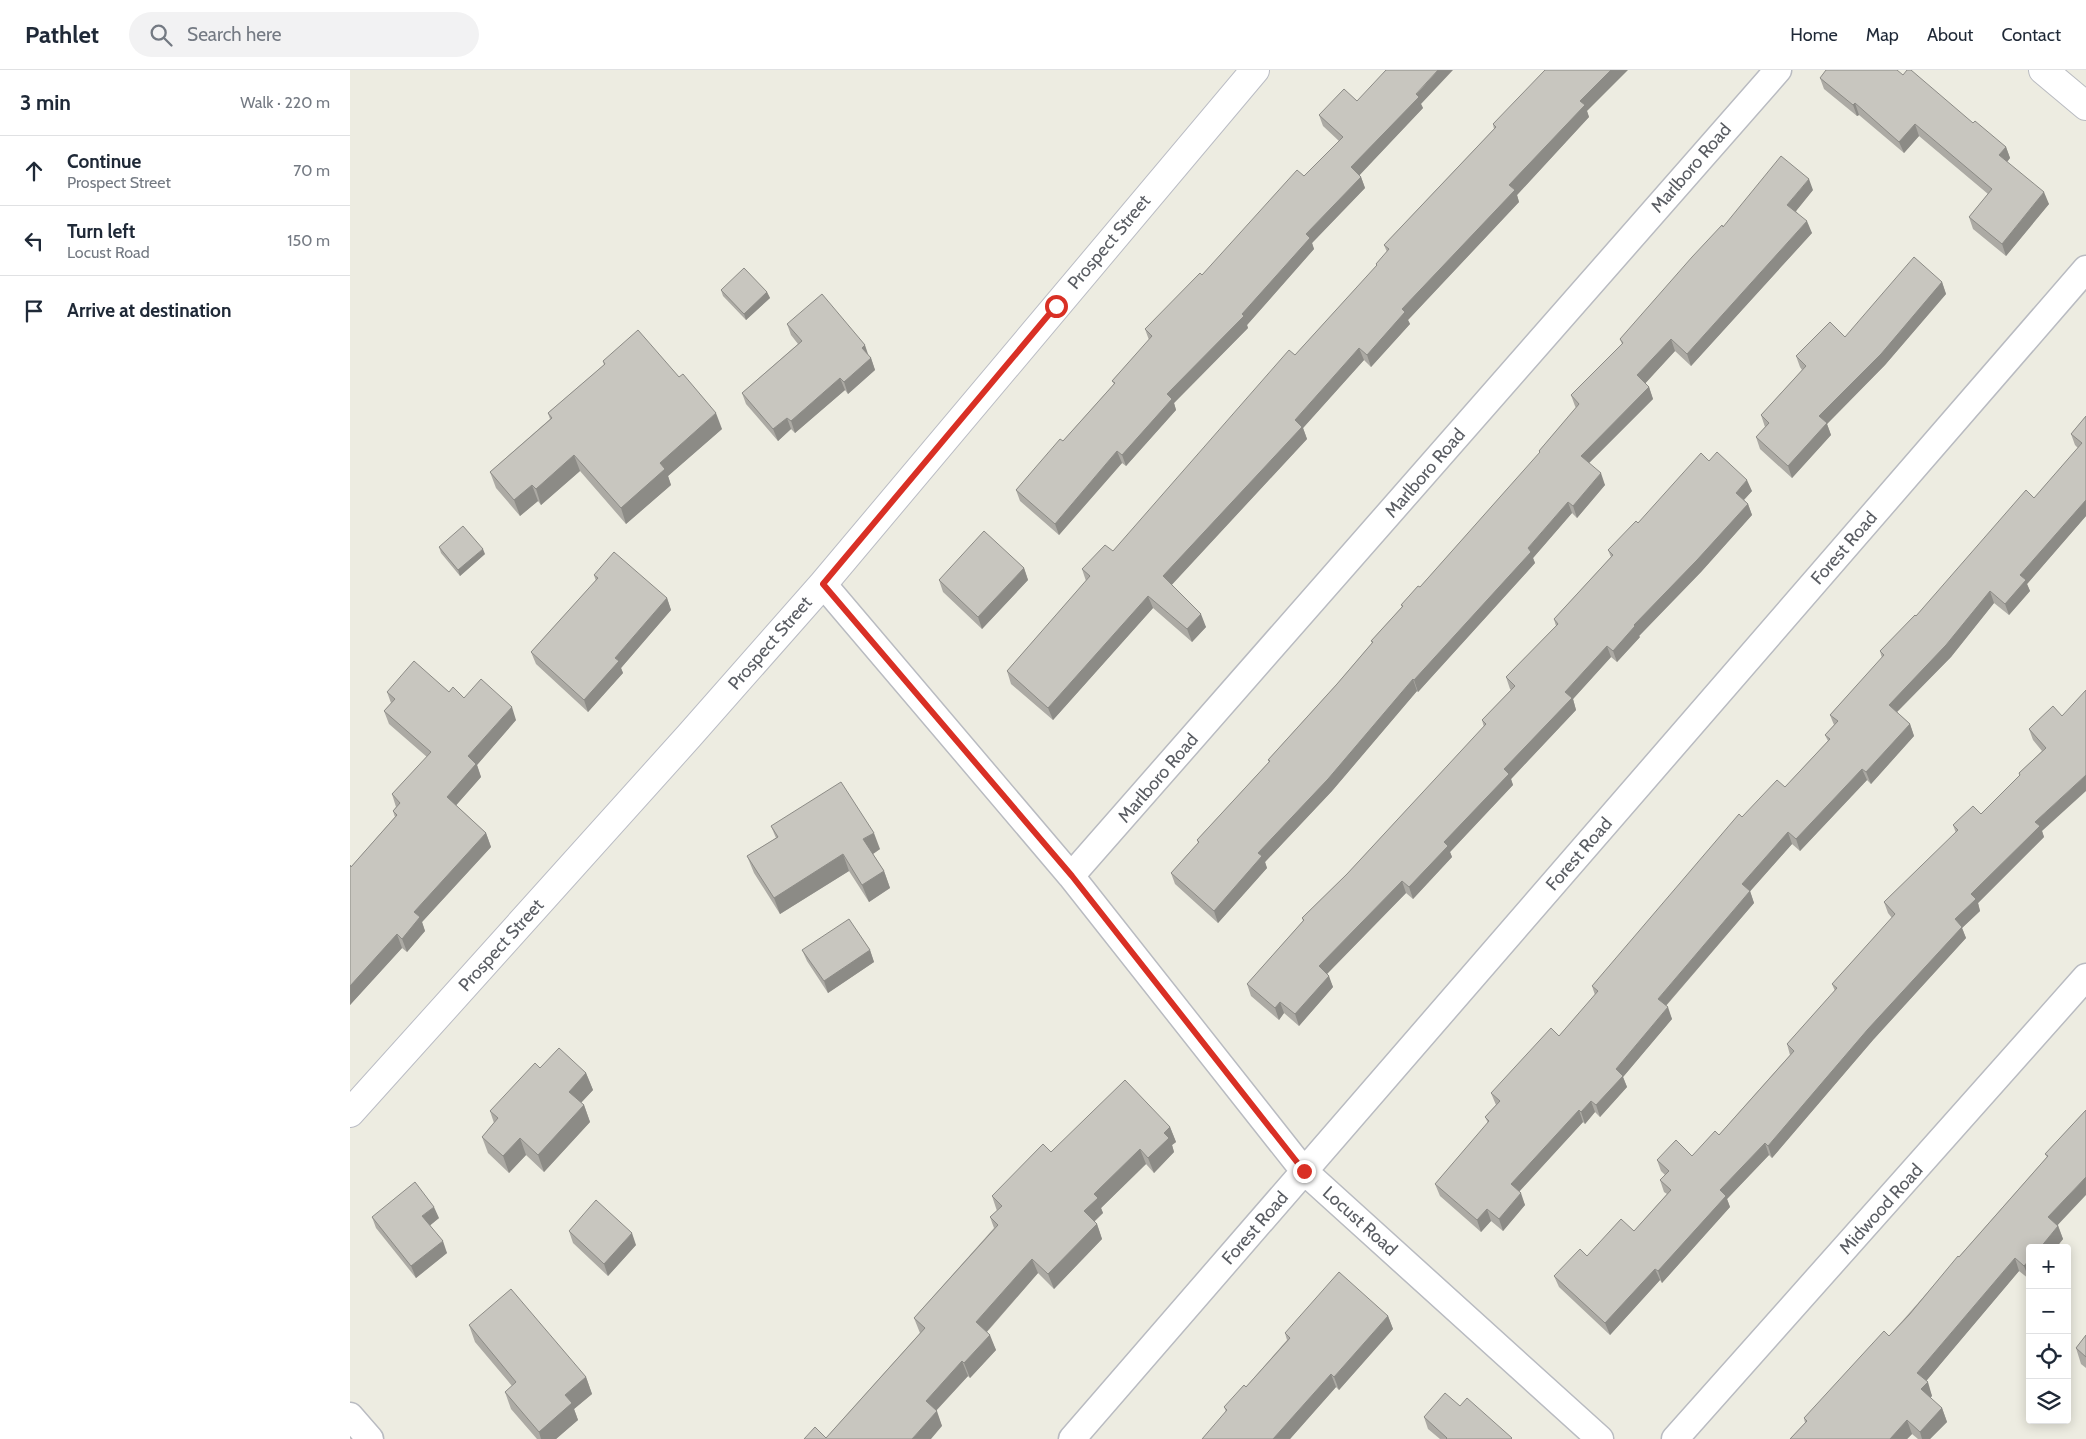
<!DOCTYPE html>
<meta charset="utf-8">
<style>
:root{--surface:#fff;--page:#f2f2f3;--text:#1f2937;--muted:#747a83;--line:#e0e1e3}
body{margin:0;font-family:Cabin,sans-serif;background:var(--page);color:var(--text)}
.controls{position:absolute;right:15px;bottom:15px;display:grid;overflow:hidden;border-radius:5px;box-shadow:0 2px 12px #0003}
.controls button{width:45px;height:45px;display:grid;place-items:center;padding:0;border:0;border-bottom:1px solid var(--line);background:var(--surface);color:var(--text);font:25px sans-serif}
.stop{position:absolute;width:15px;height:15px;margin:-11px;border:4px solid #d93025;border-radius:50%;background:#fff}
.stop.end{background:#d93025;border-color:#fff;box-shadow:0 1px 5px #0008}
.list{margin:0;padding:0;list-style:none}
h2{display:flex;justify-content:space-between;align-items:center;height:65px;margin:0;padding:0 20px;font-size:21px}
h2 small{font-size:16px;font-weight:400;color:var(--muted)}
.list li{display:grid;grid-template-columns:32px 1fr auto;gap:15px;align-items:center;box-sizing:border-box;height:70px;padding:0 20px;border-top:1px solid var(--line)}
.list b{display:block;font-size:19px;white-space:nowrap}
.list p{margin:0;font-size:16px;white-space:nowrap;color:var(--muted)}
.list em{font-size:16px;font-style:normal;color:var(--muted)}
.icon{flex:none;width:28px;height:28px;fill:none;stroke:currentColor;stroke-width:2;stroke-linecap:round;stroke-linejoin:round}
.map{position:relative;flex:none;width:1736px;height:1369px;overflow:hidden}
header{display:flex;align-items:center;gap:30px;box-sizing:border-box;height:70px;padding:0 25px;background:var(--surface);border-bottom:1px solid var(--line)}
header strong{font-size:24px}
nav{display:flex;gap:28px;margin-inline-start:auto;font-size:18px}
.search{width:350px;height:45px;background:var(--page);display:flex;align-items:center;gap:12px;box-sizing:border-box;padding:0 18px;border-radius:28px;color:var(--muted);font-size:19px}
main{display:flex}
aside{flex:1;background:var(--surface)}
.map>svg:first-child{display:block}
</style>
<header>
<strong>Pathlet</strong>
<div class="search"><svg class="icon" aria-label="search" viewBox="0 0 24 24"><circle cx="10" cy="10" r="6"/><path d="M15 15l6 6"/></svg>Search here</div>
<nav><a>Home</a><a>Map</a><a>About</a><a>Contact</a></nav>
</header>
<main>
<aside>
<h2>3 min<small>Walk · 220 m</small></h2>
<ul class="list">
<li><svg class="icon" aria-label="ahead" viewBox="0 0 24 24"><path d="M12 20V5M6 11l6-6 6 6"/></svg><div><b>Continue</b><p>Prospect Street</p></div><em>70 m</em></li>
<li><svg class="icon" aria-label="left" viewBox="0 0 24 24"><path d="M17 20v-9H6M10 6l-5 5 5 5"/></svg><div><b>Turn left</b><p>Locust Road</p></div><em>150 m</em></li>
<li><svg class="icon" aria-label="arrive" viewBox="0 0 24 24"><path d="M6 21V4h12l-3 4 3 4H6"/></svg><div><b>Arrive at destination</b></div></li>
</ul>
</aside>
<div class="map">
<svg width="1736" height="1369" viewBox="0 0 1736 1369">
<rect width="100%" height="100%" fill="#edece1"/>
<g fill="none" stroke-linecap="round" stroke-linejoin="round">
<defs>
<path id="minor" d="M473 514 721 806 954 1101 1250 1369
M721 806 1428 0
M0 1346 20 1369
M722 1369 1736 199
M1325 1369 1736 907"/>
<path id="tertiary" d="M1693 0 1736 36"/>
<path id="secondary" d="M0 1043 339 666 473 514 905 0"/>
</defs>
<use href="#minor" stroke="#b9bbc1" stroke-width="29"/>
<use href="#tertiary" stroke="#b9bbc1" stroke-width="30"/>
<use href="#secondary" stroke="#babcc4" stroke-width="30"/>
<use href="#minor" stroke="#fff" stroke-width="26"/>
<use href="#tertiary" stroke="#fff" stroke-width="28"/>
<use href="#secondary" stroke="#fff" stroke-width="28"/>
</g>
<path fill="#acaaa4" d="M1553 5 1656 77 1660 88 1657 92 1699 134 1656 186 1623 159 1619 147 1638 124 1569 66 1554 83 1509 45 1507 46 1474 19 1470 8Z
M1007 31 1071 34 1073 38 1009 105 1011 107 1015 118 962 173 964 179 897 255 898 258 824 333 826 340 776 396 772 393 709 465 670 431 666 420 713 371 764 314 762 311 799 270 795 259 852 205 954 106 989 71 973 56 969 45Z
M1237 41 1239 47 1167 125 1169 132 1058 250 1060 254 1021 297 1014 290 953 358 957 369 821 515 856 557 842 572 803 538 703 650 661 614 657 601 736 511 732 499 763 481 945 285 1027 196 1026 194 1037 182 1034 175 1144 59 1143 54Z
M1463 120 1446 141 1462 163 1341 296 1325 281 1295 313 1299 317 1303 329 1239 393 1255 415 1227 448 1222 443 1183 488 1185 493 1068 622 1067 621 982 721 915 792 917 798 868 853 825 814 821 803 848 773 847 770 919 692 918 690 987 614 1022 573 1021 571 1052 537 1051 535 1070 517 1190 383 1189 381 1226 338 1225 336 1221 325 1272 274 1270 269 1373 157Z
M1592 212 1596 224 1535 295 1477 354 1481 365 1442 408 1410 379 1406 367 1415 357 1411 345 1452 300 1450 297 1446 286 1495 267Z
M371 220 417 222 420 228 396 250 373 226Z
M437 254 519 286 521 288 525 300 498 324 495 320 445 363 441 359 428 371 396 334 392 323 448 274 441 265Z
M253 291 372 359 318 406 321 415 276 454 230 401 191 435 188 431 170 446 146 418 140 402 200 349 198 343 254 295Z
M1736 346V446L1677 514 1680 521 1659 545 1644 533 1601 587 1547 642 1560 654 1564 666 1521 714 1517 710 1450 781 1442 774 1400 821 1404 833 1316 936 1322 949 1273 1007 1277 1017 1250 1047 1245 1042 1235 1054 1233 1052 1169 1122 1175 1135 1153 1161 1141 1151 1131 1162 1090 1126 1085 1114 1138 1053 1135 1047 1146 1035 1141 1023 1209 966 1245 925 1242 916 1392 747 1435 717 1478 671 1475 665 1484 655 1480 645 1532 588 1530 581 1566 546 1684 428 1728 378 1725 375 1721 364Z
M1359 391 1402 421 1394 430 1398 434 1402 445 1351 502 1289 566 1290 567 1267 592 1261 587 1223 629 1226 640 1161 709 1163 715 1100 782 1102 787 1063 829 1056 823 977 904 983 917 949 956 934 943 929 950 901 926 897 914 953 851 952 848 997 804 1134 657 1132 650 1161 620 1160 619 1156 607 1206 556 1204 549 1261 487 1258 480 1288 453Z
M89 477 135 484 110 506 91 483Z
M674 498 678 510 632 559 593 522 589 510Z
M244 505 317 528 321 540 271 598 273 603 238 642 186 594 181 582 246 511Z
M37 622H99L114 628 166 650 127 695 131 707 106 735 136 763 141 777 72 852 75 861 57 882 52 878 0 935V795L1 797 45 747 43 741 46 737 42 724 77 687 39 654 34 641 41 633Z
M1703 636 1692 761 1694 767 1628 833 1630 841 1612 858 1616 868 1523 970 1422 1088 1419 1085 1377 1129 1380 1137 1312 1213 1310 1210 1260 1265 1209 1217 1204 1206 1237 1186 1284 1161 1317 1124 1314 1122 1310 1110 1315 1105 1311 1101 1307 1090 1342 1086 1369 1065 1440 985 1437 974 1485 921 1482 914 1542 848 1538 843 1534 832 1606 763 1603 755 1631 744 1670 706 1669 703 1692 681 1683 670 1679 659Z
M421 756 530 779 523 784 534 801 540 818 519 832 499 801 430 844 404 803 397 786 426 768Z
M452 880H520L524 892 478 923 457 891Z
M190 998 236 1003 243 1020 231 1033 234 1035 240 1052 194 1102 176 1085 159 1103 138 1083 132 1067 144 1053 140 1041Z
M1736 1040 1708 1155 1713 1169 1679 1209 1669 1201 1576 1311 1582 1326 1580 1328 1592 1338 1597 1352 1580 1369H1568L1562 1364 1557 1369H1440L1455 1353 1454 1348 1539 1266 1697 1087 1695 1084Z
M820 1057 826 1072 822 1075 824 1082 804 1103 796 1094 751 1138 753 1143 744 1152 747 1154 752 1169 704 1219 688 1203 637 1262 646 1280 620 1308 618 1306 586 1341 592 1356 476 1368 570 1263 564 1248 644 1158 640 1147 647 1141 642 1126 701 1082Z
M22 1147 89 1148 80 1155 97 1183 66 1208 26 1158Z
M219 1161 286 1175 258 1206 223 1173Z
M1038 1246 1043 1259 989 1320 986 1317 940 1369H852L876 1342 874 1337 896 1317 937 1270 935 1263Z
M119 1255 236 1307 242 1324 224 1339 228 1350 206 1369H187L161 1339 155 1322 162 1316 125 1272Z
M1736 1265V1298L1731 1294 1726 1278Z
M1110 1336 1162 1369H1090L1078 1359 1074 1347Z"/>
<path fill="#8c8b86" d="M1088 0H1103L1071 34 1073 38 1006 109 1001 97Z
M1261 0H1278L1237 41 1239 47 1167 125 1169 132 1058 250 1060 254 1021 297 1017 285 1052 239 1159 115 1230 31Z
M1505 33 1509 45 1507 46 1503 35Z
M1565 54 1569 66 1554 83 1549 72Z
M1656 77 1660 88 1653 97 1649 85Z
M1011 107 1015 118 962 173 964 179 897 255 898 258 824 333 826 340 776 396 772 385 817 324 892 244 956 164Z
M1459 109 1463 120 1442 146 1437 135Z
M1694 122 1699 134 1656 186 1652 174Z
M1457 151 1462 163 1341 296 1337 284Z
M1592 212 1596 224 1535 295 1477 354 1481 365 1442 408 1438 396 1469 346Z
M417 222 420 228 396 250 394 244Z
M1321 269 1325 281 1292 317 1287 305Z
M515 275 519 287 512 278Z
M1009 278 1014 290 953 358 957 369 818 519 813 506 945 350Z
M521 288 525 300 498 324 494 312Z
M490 308 495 320 445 363 441 351Z
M1299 317 1303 329 1235 397 1231 386Z
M366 343 372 359 318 406 321 415 276 454 271 438 310 393Z
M437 348 441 359 428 371 423 359Z
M767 381 772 393 709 465 705 454Z
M224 385 230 401 191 435 186 419Z
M1251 403 1255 415 1227 448 1223 436Z
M1397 410 1402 421 1390 434 1386 423Z
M182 415 188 431 170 446 164 430Z
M1736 430V446L1677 514 1680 521 1659 545 1655 534 1670 505Z
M1218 432 1222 443 1183 488 1185 493 1068 622 1064 610Z
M1398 434 1402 445 1351 502 1289 566 1290 567 1267 592 1263 581 1284 555Z
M133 479 135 484 110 506 108 500Z
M674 498 678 510 632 559 628 547Z
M1640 521 1644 533 1601 587 1543 646 1539 635Z
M798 526 803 538 703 650 698 638Z
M317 528 321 540 271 598 273 603 238 642 234 630 265 588Z
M851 544 856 557 842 572 837 559Z
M1257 576 1261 587 1223 629 1226 640 1161 709 1163 715 1100 782 1102 787 1063 829 1059 817 1094 772 1154 699 1215 622Z
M1063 609 1067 621 982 721 915 792 917 798 868 853 864 841 908 783Z
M162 637 166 650 127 695 131 707 102 740 97 727 118 686Z
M1560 654 1564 666 1521 714 1516 702Z
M1512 699 1517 710 1450 781 1446 769Z
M1736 705V721L1692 761 1694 767 1628 833 1630 841 1612 858 1616 868 1523 970 1422 1088 1418 1076 1605 849 1621 824 1685 752Z
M1438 762 1442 774 1396 826 1392 814Z
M136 763 141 777 72 852 75 861 57 882 52 869 64 842Z
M524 763 530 779 520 786 513 769Z
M493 784 499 801 430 844 424 828Z
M534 801 540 818 519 832 512 815Z
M1052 811 1056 823 973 908 969 896Z
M1400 821 1404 833 1312 940 1308 929Z
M47 864 52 878 0 935V916Z
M520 880 524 892 478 923 474 911Z
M979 906 983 917 949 956 945 944Z
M930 932 934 943 929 950 925 938Z
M1318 937 1322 949 1273 1007 1277 1017 1250 1047 1246 1035 1266 999Z
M236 1003 243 1020 225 1039 219 1022Z
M1241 1031 1245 1042 1235 1054 1231 1042Z
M234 1035 240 1052 194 1102 188 1085Z
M1229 1040 1233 1052 1165 1126 1161 1114Z
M820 1057 826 1072 822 1075 824 1082 804 1103 798 1088 814 1063Z
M170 1068 176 1085 159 1103 153 1086Z
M1415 1073 1419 1085 1377 1129 1380 1137 1312 1213 1308 1201 1370 1120Z
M790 1079 796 1094 751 1138 753 1143 739 1156 734 1141 744 1124Z
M1736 1107V1125L1703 1160 1698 1147Z
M1171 1123 1175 1135 1153 1161 1149 1149Z
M84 1137 89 1148 77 1158 72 1146Z
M1137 1139 1141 1151 1131 1162 1127 1150Z
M747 1154 752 1169 704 1219 698 1204Z
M1708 1156 1713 1169 1706 1178H1690Z
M282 1163 286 1175 258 1206 254 1194Z
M93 1171 97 1183 66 1208 61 1196Z
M1665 1188 1669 1201 1572 1316 1567 1303Z
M682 1189 688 1203 632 1267 626 1252Z
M1680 1189V1208L1679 1209 1674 1196Z
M1305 1199 1310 1210 1260 1265 1255 1253Z
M1038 1246 1043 1259 989 1320 984 1307Z
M640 1265 646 1280 620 1308 614 1293Z
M612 1291 618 1306 581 1346 576 1331Z
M981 1304 986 1317 940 1369H923Z
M236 1307 242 1324 224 1339 228 1350 206 1369H191L189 1362 215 1325Z
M1578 1312 1582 1326 1576 1332 1571 1319Z
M1592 1338 1597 1352 1580 1369H1572L1570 1362Z
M587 1341 592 1356 581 1369H562Z
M1557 1350 1562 1364 1557 1369H1540Z"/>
<path fill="#c8c6bf" stroke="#8c8b86" d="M1036 0H1088L1066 24 1069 27 1001 97 1011 107 956 164 960 168 892 244 894 246 817 324 822 329 772 385 767 381 705 454 666 420 710 369 713 371 765 313 762 311 802 266 795 259 850 203 852 205 947 100 954 106 993 67 969 45 994 19 1007 31Z
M1195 0H1261L1230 31 1235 35 1159 115 1165 120 1052 239 1055 242 1017 285 1009 278 945 350 952 357 813 506 851 544 837 559 798 526 698 638 657 601 740 506 732 499 755 475 763 481 939 280 945 285 1027 195 1026 194 1039 179 1034 175 1146 57 1143 54Z
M1476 0H1547L1553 5 1557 0H1561L1623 53 1625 51 1656 77 1649 85 1694 122 1652 174 1619 147 1642 119 1565 54 1549 72 1505 33 1503 35 1470 8Z
M1431 86 1459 109 1437 135 1457 151 1337 284 1321 269 1287 305 1299 317 1231 386 1251 403 1223 436 1218 432 1178 478 1181 482 1064 610 1063 609 978 709 908 783 912 786 864 841 821 803 849 772 847 770 920 691 918 690 987 614 1023 572 1021 571 1053 536 1051 535 1068 516 1070 517 1190 382 1189 381 1229 334 1221 325 1273 273 1270 269 1342 187 1372 155 1373 157Z
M1564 187 1592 212 1531 284 1469 346 1477 353 1438 396 1406 367 1419 353 1411 345 1456 296 1446 286 1480 252 1495 267Z
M394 198 417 222 394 244 371 220Z
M472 224 515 275 512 278 521 288 494 312 490 308 441 351 437 348 423 359 392 323 452 271 437 254Z
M288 260 329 307 333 304 366 343 310 393 315 399 271 438 224 385 186 419 182 415 164 430 140 402 202 348 198 343 255 294 253 291Z
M1736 346V430L1670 505 1676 510 1655 534 1640 521 1596 575 1539 635 1560 654 1516 702 1512 699 1446 769 1438 762 1392 814 1400 821 1308 929 1318 937 1266 999 1273 1006 1246 1035 1241 1031 1231 1042 1229 1040 1161 1114 1171 1123 1149 1149 1137 1139 1127 1150 1085 1114 1139 1051 1135 1047 1150 1031 1141 1023 1201 958 1209 966 1248 921 1242 916 1389 744 1392 747 1427 710 1435 717 1480 669 1475 665 1488 651 1480 645 1534 585 1530 581 1565 545 1566 546 1676 420 1684 428 1732 373 1721 364Z
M1367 382 1397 410 1386 423 1398 434 1347 490 1284 555 1285 556 1263 581 1257 576 1215 622 1222 628 1154 699 1159 704 1094 772 1098 776 1059 817 1052 811 969 896 979 906 945 944 930 932 925 938 897 914 954 850 952 848 997 804 1136 654 1132 650 1165 616 1156 607 1208 554 1204 549 1263 485 1258 480 1286 451 1288 453 1351 383 1359 391Z
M113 456 133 479 108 500 89 477Z
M634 461 674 498 628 547 589 510Z
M264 482 317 528 265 588 269 591 234 630 181 582 248 508 244 505Z
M64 591 99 622 103 617 114 628 131 609 162 637 118 686 126 694 97 727 136 763 64 842 70 847 52 869 47 864 0 916V795L1 797 47 745 43 741 50 733 42 724 81 682 34 641 45 629 37 622Z
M1736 620V705L1685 752 1690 756 1621 824 1626 829 1605 849 1612 857 1518 959 1418 1076 1415 1073 1370 1120 1376 1126 1308 1201 1305 1199 1255 1253 1204 1206 1230 1179 1237 1186 1271 1149 1284 1161 1321 1120 1310 1110 1319 1101 1307 1090 1326 1070 1342 1086 1365 1061 1369 1065 1444 981 1437 974 1487 918 1482 914 1545 844 1534 832 1608 760 1603 755 1623 736 1631 744 1670 705 1669 703 1696 678 1679 659 1703 636 1712 646Z
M491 712 524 763 513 769 534 801 512 815 493 784 424 828 397 786 428 767 421 756Z
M499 849 520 880 474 911 452 880Z
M209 978 236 1003 219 1022 234 1035 188 1085 170 1068 153 1086 132 1067 148 1048 140 1041 185 993 190 998Z
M775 1010 820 1057 814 1063 819 1068 798 1088 790 1079 744 1124 748 1128 734 1141 747 1154 698 1204 682 1189 626 1252 640 1265 614 1293 612 1291 576 1331 587 1341 562 1369H454L465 1357 476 1368 575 1258 564 1248 648 1155 640 1147 652 1136 642 1126 693 1074 701 1082Z
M1736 1040V1107L1698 1147 1708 1156 1690 1178H1680V1189L1674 1196 1665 1188 1567 1303 1578 1312 1571 1319 1592 1338 1570 1362 1557 1350 1540 1369H1440L1457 1351 1454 1348 1534 1261 1539 1266 1559 1245 1608 1186 1609 1187 1698 1086 1695 1084Z
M65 1112 84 1137 72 1146 93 1171 61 1196 22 1147Z
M246 1130 282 1163 254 1194 219 1161Z
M989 1202 1038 1246 984 1307 981 1304 923 1369H852L877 1340 874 1337 894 1315 896 1317 940 1268 935 1263Z
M161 1219 236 1307 215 1325 222 1333 189 1362 155 1322 166 1312 119 1255Z
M1736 1265V1287L1726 1278Z
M1095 1323 1110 1336 1117 1328 1162 1368 1161 1369H1096L1097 1368 1074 1347Z"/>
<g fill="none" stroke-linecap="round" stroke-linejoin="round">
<path stroke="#d93025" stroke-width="6" d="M706 236 473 514 722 806 954 1101"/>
</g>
<g text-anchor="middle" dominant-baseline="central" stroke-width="4" stroke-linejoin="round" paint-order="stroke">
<g font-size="18" fill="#5a5d63" stroke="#fff">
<text transform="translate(1341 98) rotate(-49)">Marlboro Road</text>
<text transform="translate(759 172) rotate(-50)">Prospect Street</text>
<text transform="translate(1075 403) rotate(-49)">Marlboro Road</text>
<text transform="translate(1494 478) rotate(-49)">Forest Road</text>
<text transform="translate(420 573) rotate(-49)">Prospect Street</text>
<text transform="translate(808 708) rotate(-49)">Marlboro Road</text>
<text transform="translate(1229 784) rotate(-49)">Forest Road</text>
<text transform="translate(151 875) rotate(-48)">Prospect Street</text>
<text transform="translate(1531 1139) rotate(-48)">Midwood Road</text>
<text transform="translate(1010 1151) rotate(42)">Locust Road</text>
<text transform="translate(905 1158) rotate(-49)">Forest Road</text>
</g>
</g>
</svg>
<div class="controls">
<button>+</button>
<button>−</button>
<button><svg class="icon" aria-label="locate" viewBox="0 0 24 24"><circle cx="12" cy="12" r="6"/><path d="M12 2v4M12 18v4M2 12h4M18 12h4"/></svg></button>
<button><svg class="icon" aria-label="layers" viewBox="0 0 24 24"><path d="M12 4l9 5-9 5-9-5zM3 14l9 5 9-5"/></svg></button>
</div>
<div class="stop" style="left:706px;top:236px"></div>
<div class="stop end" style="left:954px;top:1101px"></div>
</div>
</main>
